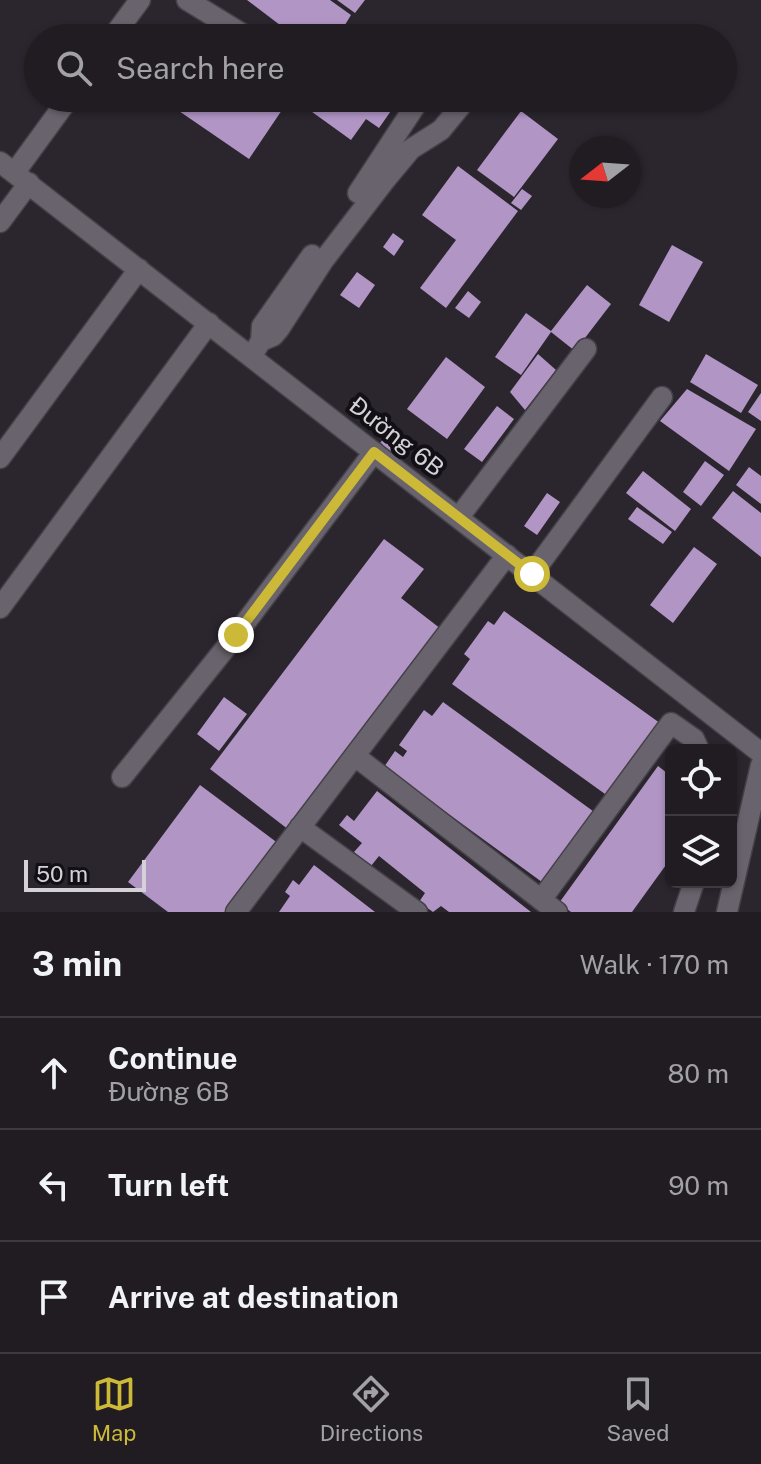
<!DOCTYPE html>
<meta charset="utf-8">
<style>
:root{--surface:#201c22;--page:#28252a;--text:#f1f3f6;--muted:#a2a1a5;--line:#3d3a40;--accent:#ccb938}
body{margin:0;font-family:"Public Sans",sans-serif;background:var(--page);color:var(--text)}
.controls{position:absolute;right:24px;bottom:24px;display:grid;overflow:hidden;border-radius:12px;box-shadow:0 2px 6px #0004}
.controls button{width:72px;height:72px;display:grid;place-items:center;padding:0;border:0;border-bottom:2px solid var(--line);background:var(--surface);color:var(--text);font:40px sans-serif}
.compass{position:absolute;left:569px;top:136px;width:72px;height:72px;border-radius:50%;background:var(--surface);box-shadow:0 2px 6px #0004;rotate:253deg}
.scale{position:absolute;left:24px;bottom:20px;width:122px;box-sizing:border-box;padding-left:8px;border:4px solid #d4d1d7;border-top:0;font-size:22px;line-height:28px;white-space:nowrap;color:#d4d1d7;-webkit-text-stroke:6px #121014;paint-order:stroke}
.stop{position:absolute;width:24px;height:24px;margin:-18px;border:6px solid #ccb938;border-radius:50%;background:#fff}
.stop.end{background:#ccb938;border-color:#fff;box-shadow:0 2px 8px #0008}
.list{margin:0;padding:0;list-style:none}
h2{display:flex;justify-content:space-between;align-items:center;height:104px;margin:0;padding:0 32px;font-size:34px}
h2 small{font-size:26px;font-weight:400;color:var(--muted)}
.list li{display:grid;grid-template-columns:52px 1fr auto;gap:24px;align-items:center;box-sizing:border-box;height:112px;padding:0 32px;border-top:2px solid var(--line)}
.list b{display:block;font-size:30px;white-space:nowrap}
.list p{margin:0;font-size:26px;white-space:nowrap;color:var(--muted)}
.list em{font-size:26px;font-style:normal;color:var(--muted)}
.icon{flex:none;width:44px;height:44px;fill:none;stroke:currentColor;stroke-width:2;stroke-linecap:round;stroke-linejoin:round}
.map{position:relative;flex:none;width:761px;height:912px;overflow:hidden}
.search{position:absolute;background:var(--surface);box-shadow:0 2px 6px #0004;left:24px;right:24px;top:24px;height:88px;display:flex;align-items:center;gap:20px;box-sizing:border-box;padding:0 28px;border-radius:44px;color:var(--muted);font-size:30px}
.sheet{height:440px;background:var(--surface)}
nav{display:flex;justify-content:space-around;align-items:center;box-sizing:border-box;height:112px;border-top:2px solid var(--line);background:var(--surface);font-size:22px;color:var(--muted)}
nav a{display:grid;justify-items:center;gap:4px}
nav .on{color:var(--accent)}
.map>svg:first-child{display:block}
</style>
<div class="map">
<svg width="761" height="912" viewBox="0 0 761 912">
<rect width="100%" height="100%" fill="#2b262e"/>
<path fill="#b095c5" d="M247 0H330L351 15 337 38H297Z
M337 0H365L355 13Z
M160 98H264L282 110 249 159Z
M315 98H400L379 128 366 119 351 140 308 109Z
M521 111 558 139 514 197 477 170Z
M458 166 518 211 446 308 420 288 456 240 422 215Z
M522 189 532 196 521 210 511 203Z
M393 233 404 241 394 256 383 247Z
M672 245 703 262 669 322 639 305Z
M357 272 375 285 359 308 340 295Z
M587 285 611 304 575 351 551 332 521 375 495 357 526 313 551 331Z
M468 291 481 302 469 318 455 308Z
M538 354 556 370 525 410 510 392Z
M706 354 758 385 741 413 690 382Z
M446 357 485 387 447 439 407 409Z
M687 389 756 429 729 471 660 421Z
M761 393V421L748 412Z
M497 406 514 419 482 462 464 449Z
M383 439 405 454 398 465 376 449Z
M705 461 724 475 701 506 683 492Z
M749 467 761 476V504L736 485Z
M643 471 691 509 675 531 626 493Z
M733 491 761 513V557L712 518Z
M547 493 560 502 537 535 524 526Z
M637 507 672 532 663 544 628 519Z
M384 539 424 569 401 598 441 629 289 830 210 769Z
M694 547 717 564 673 623 650 605Z
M504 611 664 726 612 799 452 684 470 659 464 654 488 621 494 625Z
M224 697 247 714 219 751 197 734Z
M443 702 597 814 546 885 384 767 395 751 403 757 407 751 399 745 424 710 432 716Z
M658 766 671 776V858L632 912H571L559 903Z
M200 785 279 844 228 912H168L128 882Z
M377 791 531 912H449L441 906 433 912 419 902 425 893 379 856 371 866 354 852 362 843 339 825 347 815 354 821Z
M314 865 375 912H279L290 896 285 892 293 880 299 885Z"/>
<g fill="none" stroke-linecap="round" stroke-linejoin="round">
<defs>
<path id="minor" d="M187 0 249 38
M112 38 140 0
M0 162 761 753
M15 172 69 98
M358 193 417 103
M0 222 29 183
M261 341 273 336 279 329 323 261 386 179 411 149 441 130 464 102
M256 349 261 341 262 326 312 255
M0 458 139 269
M459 517 586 349
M532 574 662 397
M0 608 209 323
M355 756 557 912
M122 777 236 635 374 452
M300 827 417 912
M541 900 671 723 694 739 699 750
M236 912 507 555
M684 912 694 882
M727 912 761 765"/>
</defs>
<use href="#minor" stroke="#454148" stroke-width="23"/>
<use href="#minor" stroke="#69636d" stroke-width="20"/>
</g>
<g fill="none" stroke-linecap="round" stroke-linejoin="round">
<path stroke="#ccb938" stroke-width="10" d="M236 635 374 452 532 574"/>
</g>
<g text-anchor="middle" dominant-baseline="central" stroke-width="8" stroke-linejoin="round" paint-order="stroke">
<g font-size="24" fill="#d4d1d7" stroke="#121014">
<text transform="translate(397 436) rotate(38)">Đường 6B</text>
</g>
</g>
</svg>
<div class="controls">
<button><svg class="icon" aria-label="locate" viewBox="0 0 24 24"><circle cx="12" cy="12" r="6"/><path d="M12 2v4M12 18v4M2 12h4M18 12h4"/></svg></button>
<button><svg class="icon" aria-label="layers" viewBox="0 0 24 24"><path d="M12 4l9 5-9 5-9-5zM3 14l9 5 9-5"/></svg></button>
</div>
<svg class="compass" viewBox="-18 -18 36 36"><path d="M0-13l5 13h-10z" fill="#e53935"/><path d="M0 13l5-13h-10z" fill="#a2a1a5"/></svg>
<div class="scale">50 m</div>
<div class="stop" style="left:532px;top:574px"></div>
<div class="stop end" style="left:236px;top:635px"></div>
<div class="search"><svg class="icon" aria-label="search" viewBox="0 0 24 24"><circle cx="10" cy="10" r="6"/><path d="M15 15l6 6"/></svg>Search here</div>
</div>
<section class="sheet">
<h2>3 min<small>Walk · 170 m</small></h2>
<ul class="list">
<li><svg class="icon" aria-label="ahead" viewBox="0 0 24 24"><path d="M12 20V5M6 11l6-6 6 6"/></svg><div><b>Continue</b><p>Đường 6B</p></div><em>80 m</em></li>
<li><svg class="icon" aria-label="left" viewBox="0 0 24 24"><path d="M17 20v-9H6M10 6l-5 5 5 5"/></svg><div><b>Turn left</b></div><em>90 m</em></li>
<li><svg class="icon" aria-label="arrive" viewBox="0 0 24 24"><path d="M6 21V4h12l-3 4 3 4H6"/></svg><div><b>Arrive at destination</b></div></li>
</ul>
</section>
<nav>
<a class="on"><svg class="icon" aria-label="map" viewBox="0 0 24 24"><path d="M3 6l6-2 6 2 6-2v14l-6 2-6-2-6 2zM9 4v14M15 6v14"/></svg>Map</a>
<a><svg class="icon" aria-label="directions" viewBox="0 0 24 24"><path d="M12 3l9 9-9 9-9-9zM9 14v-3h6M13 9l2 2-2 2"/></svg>Directions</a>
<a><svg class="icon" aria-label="saved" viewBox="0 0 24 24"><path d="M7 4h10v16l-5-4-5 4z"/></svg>Saved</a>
</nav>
